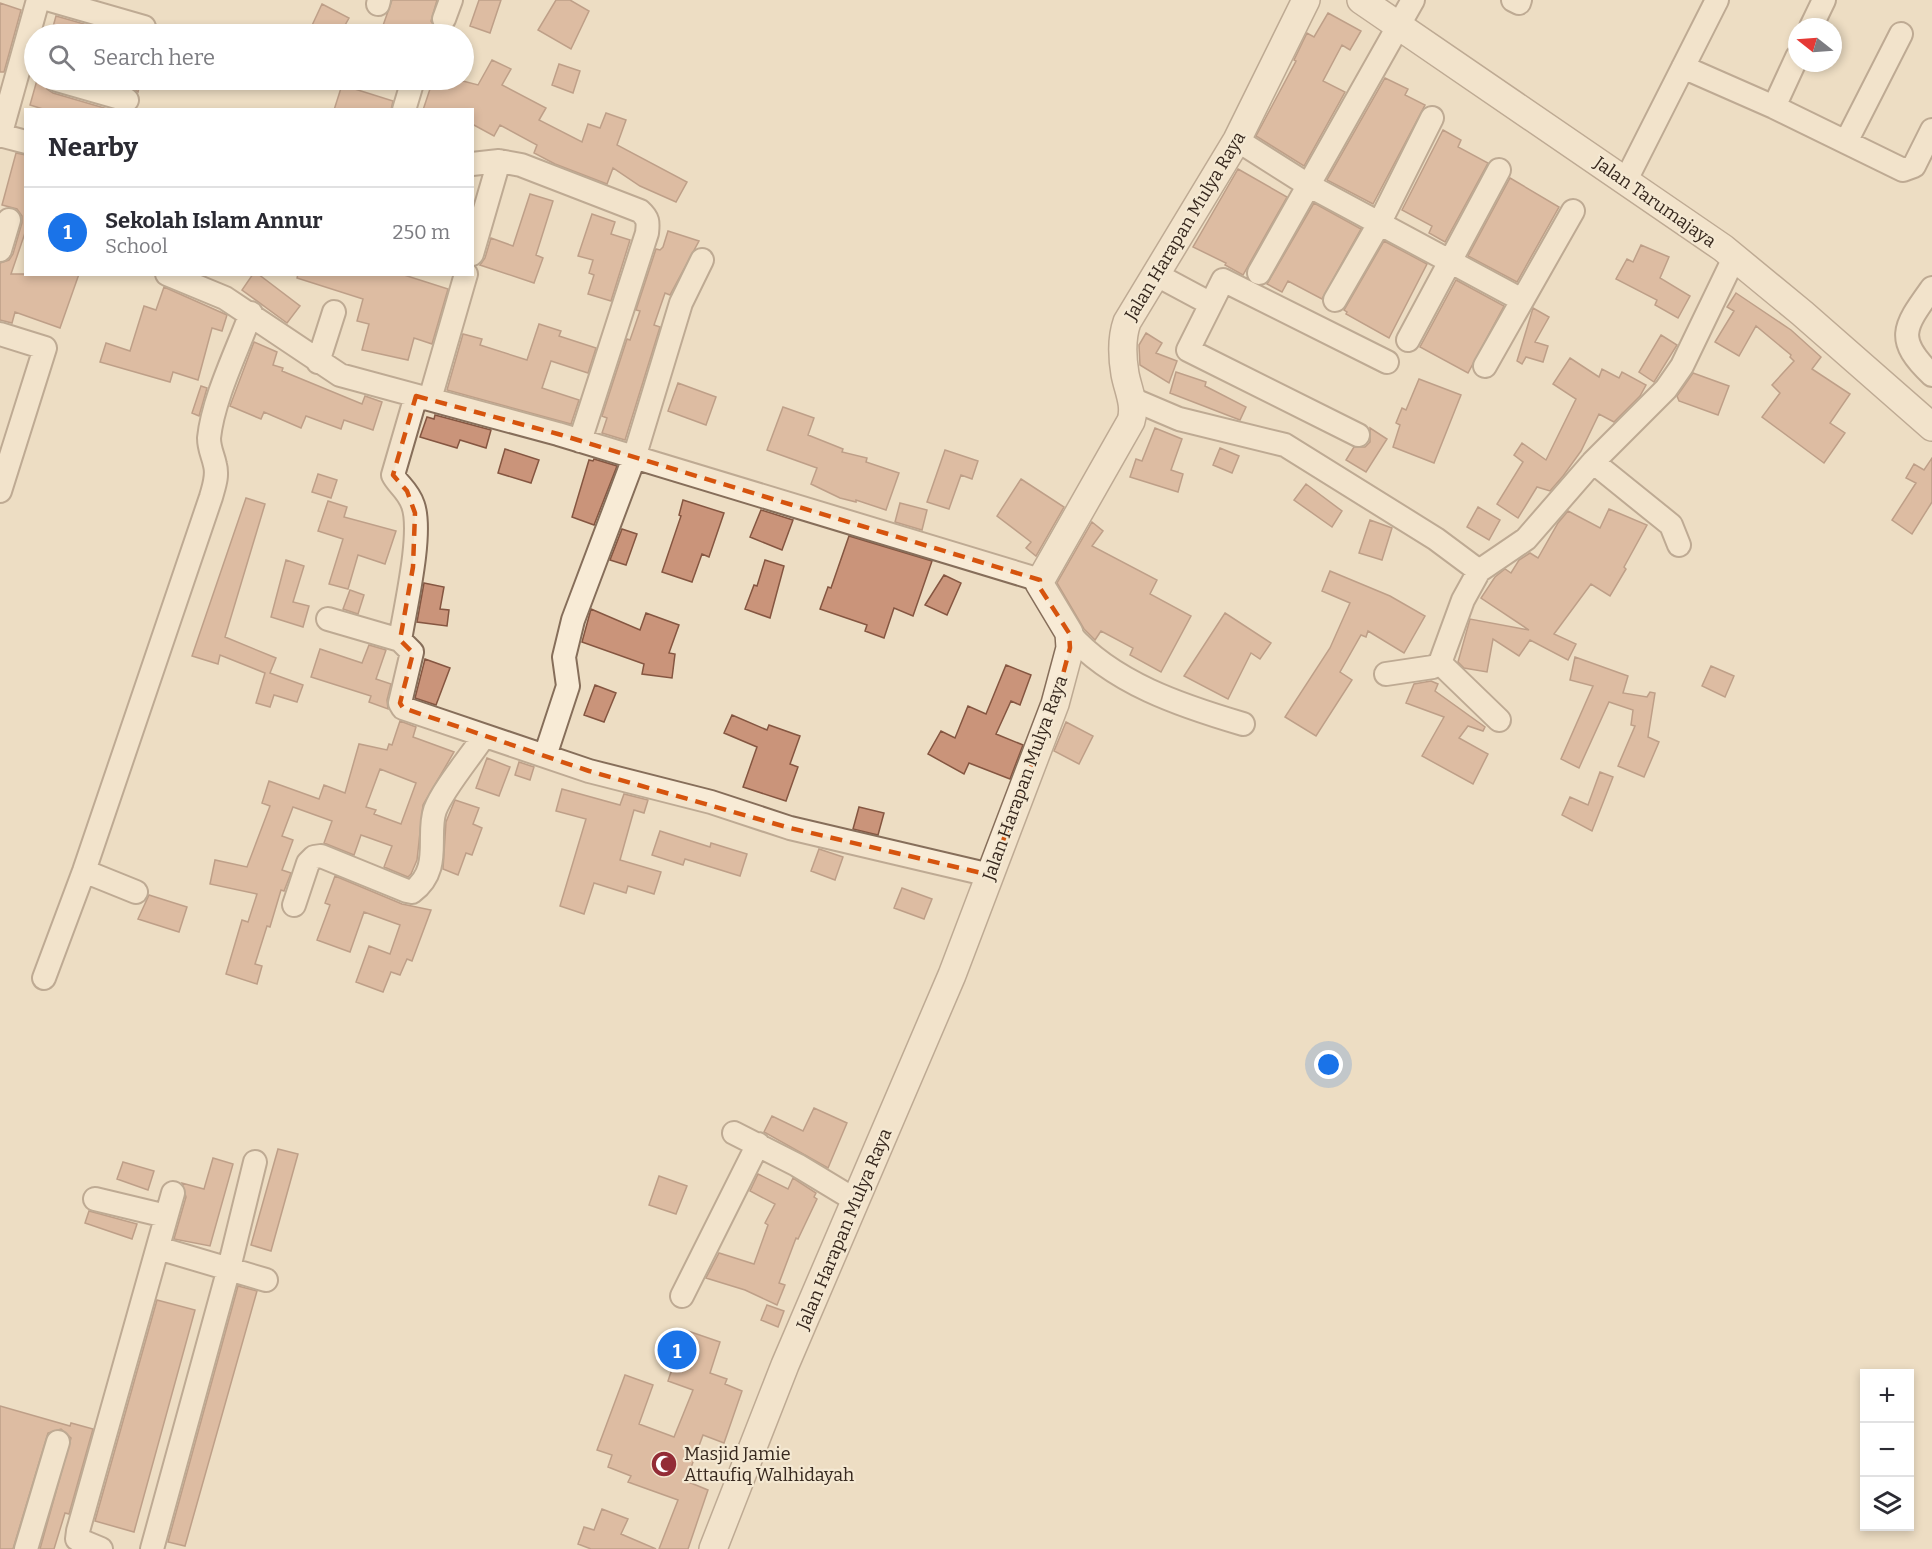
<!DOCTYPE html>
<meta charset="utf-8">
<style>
:root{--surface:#fff;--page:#f7f7f7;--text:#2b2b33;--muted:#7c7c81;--line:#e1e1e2;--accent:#1a73e8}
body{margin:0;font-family:Bitter,serif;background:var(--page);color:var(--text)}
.controls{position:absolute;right:18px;bottom:18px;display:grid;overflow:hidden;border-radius:0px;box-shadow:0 3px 9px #0003}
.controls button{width:54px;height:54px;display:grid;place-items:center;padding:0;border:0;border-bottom:2px solid var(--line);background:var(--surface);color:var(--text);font:30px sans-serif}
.compass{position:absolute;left:1788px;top:18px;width:54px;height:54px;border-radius:50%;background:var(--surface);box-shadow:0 3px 9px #0003;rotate:287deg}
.you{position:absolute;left:1329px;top:1065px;width:21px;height:21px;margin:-15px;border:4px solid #fff;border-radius:50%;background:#1a73e8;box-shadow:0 0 0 9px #1a73e833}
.badge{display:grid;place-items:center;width:39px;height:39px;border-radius:50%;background:var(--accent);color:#fff;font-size:20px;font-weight:700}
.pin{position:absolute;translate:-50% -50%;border:3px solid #fff;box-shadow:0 2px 6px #0006}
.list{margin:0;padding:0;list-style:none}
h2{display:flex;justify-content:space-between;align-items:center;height:78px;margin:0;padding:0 24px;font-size:26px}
h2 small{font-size:20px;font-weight:400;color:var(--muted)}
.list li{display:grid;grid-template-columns:39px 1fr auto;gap:18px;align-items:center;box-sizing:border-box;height:90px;padding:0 24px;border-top:2px solid var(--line)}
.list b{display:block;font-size:22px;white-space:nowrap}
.list p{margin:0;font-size:20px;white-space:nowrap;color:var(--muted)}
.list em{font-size:20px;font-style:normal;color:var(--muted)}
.icon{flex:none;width:33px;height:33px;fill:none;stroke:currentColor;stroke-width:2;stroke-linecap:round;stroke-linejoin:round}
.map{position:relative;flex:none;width:1932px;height:1549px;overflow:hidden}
.search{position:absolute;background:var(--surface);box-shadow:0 3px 9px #0003;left:24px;top:24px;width:450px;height:66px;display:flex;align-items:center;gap:15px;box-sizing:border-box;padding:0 21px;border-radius:33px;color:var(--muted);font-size:22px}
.panel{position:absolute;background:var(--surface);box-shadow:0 3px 9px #0003;left:24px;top:108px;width:450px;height:168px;border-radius:0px}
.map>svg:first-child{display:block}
</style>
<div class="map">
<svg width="1932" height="1549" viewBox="0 0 1932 1549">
<rect width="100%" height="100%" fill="#edddc3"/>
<path fill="#ca947a" stroke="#855641" stroke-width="1.5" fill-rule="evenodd" d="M392 0H437L431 21 437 30 436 34H380Z
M479 0H501L490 33 470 26Z
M556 0H570L589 11 571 49 538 30Z
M0 3 21 10 4 72H0Z
M322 4 349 18 340 34H308Z
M1328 13 1361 31 1350 50 1342 45 1323 81 1345 92 1304 166 1256 136 1296 61 1294 60 1307 33 1314 37Z
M56 16 105 30 104 34H51Z
M492 60 511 69 502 85 546 108 539 120 582 142 588 124 600 128 606 113 626 120 617 145 687 182 676 202 640 186 613 168 607 184 555 164 534 153 537 145 500 125 494 136 472 124V110H423L433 80H459L478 85Z
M559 64 580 71 573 93 552 85Z
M1385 78 1408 89 1405 95 1425 105 1373 204 1327 180Z
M37 80H44L47 89 53 93 111 110H46L30 105Z
M104 80H141L138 92 131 87Z
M342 85 393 101 391 110H334Z
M1443 130 1461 140 1458 147 1488 163 1445 242 1429 233 1432 226 1402 210Z
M16 153 26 155V230L11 274H79L60 328 15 312 12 323 0 320V263L9 260 13 254 22 223V216L17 209 2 205Z
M1238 169 1287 197 1243 275 1225 265 1226 263 1193 247Z
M1510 178 1559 207 1517 282 1468 256Z
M530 194 553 201 536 255 543 258 534 283 480 265 485 258 491 238 513 246Z
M1314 203 1361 229 1322 299 1288 281 1282 292 1267 284Z
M592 214 615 222 611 234 630 240 611 301 588 294 594 275 589 273 593 260 578 256Z
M668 231 699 241 670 295 665 293 654 325 660 327 625 440 602 433 607 418 602 416 627 339 630 340 640 311 636 310 656 249 660 250 663 247Z
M1384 241 1427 264 1389 338 1346 314 1347 312 1344 310Z
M1641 245 1669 257 1660 278 1690 296 1678 318 1655 305 1657 300 1616 279 1627 259 1633 262Z
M253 274H258L300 306 287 323 242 290Z
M298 274H401L448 289 432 344 414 338 408 360 362 350 369 324 357 321 363 299 297 278Z
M1456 280 1504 306 1468 373 1420 347Z
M164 287 227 315 222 331 212 328 198 380 173 372 170 382 100 362 106 343 130 351 144 306 156 310Z
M1736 293 1791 330 1821 357 1812 369 1850 394 1830 423 1845 433 1824 463 1762 417 1780 393 1772 385 1794 361 1790 357 1791 355 1756 326 1739 356 1715 342 1734 311 1727 307Z
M1533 308 1549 317 1535 342 1548 346 1543 362 1526 357 1522 364 1517 361Z
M539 324 561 331 559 336 596 348 588 373 551 361 542 388 579 400 571 424 447 390 463 334 482 339 480 345 527 360Z
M1146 333 1162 343 1156 353 1177 361 1169 383 1140 365 1139 345Z
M1661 335 1677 345 1654 382 1639 372Z
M254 342 277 352 273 365 283 368 282 371 362 404 365 396 382 402 373 430 344 420 341 429 306 416 301 428 264 412 261 419 230 406Z
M1570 358 1599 377 1602 369 1619 378 1622 372 1646 385 1640 396 1614 422 1599 414 1581 451 1563 476 1550 491 1537 487 1518 518 1497 504 1523 462 1514 455 1522 443 1546 460 1576 399 1553 384Z
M1176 372 1206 382 1205 386 1246 407 1240 420 1170 393Z
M1693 373 1729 386 1718 415 1679 401 1677 396Z
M1419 379 1461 395 1434 463 1393 447 1400 425 1396 423 1402 408 1406 410Z
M678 383 716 397 706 425 668 411Z
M201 386 207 388 199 416 192 413Z
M783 407 814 418 808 435 843 449 842 452 867 458 866 462 899 473 886 510 856 500V502L840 498 811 484 817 468 767 450Z
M435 415 491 430 486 448 460 440 457 448 420 437 427 417 434 419Z
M1155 428 1182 439 1171 470 1183 474 1178 492 1130 477 1136 459 1142 461Z
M1370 428 1387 439 1366 472 1346 460 1354 447H1365L1370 442Z
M1220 448 1239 456 1232 473 1213 465Z
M505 449 539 460 531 483 498 473Z
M945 450 978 461 972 479 961 475 949 509 927 502Z
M1932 458V502L1912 534 1892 520 1916 483 1906 478 1914 464 1924 470Z
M594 459 617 466 594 525 572 517 589 460 593 461Z
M318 474 337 480 331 498 312 492Z
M1021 479 1064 507 1036 556 1026 548 1031 542 997 516Z
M1306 484 1342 511 1332 527 1294 500Z
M246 498 265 504 225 637 276 658 270 673 303 685 297 702 274 695 270 707 256 703 265 673 220 655 218 664 192 656Z
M683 500 724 513 709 557 702 554 692 582 662 572 681 516 679 515Z
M328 501 347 507 344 517 396 531 385 564 358 555 348 589 329 584 343 539 318 531Z
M900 503 927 510 922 530 895 522Z
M1478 507 1500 520 1489 540 1467 527Z
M1609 509 1647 525 1624 567 1626 569 1610 596 1591 584 1554 634 1576 644 1568 660 1530 640 1519 656 1493 639 1487 672 1464 668 1458 662 1470 619 1529 630 1481 598 1495 577 1505 569 1511 573 1519 560 1530 553 1538 558 1558 523 1568 511 1600 528Z
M761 510 793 520 782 550 750 537Z
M1370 520 1392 528 1382 560 1359 553Z
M1092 522 1103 531 1092 546 1157 580 1150 594 1191 616 1161 672 1130 655 1133 648 1101 631 1095 640 1084 629 1057 583Z
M622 529 637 534 626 565 610 560Z
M849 536 932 561 913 616 894 608 884 638 865 631 867 625 820 609 828 587 831 588Z
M286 560 304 566 293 602 309 606 303 627 271 617Z
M765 560 784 566 770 618 745 609 754 585 757 586Z
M1330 571 1390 596 1425 616 1404 653 1368 631 1366 637 1361 635 1340 672 1352 680 1316 736 1285 717 1330 648 1350 603 1322 591Z
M944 575 961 583 947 615 925 605Z
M424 583 444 587 440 609 449 610 447 626 417 622Z
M350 590 364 595 358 614 343 609Z
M591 609 640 630 646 613 679 625 669 653 675 654 672 678 642 674 644 664 582 642Z
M1225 613 1271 643 1260 659 1251 653 1228 699 1184 676Z
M369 645 386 650 376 679 391 684 387 700 388 709 369 702 371 696 311 677 320 649 362 663Z
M1575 657 1628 676 1623 693 1647 697 1650 692 1655 693 1648 737 1659 742 1644 777 1618 766 1635 726 1631 725 1633 710 1609 702 1579 768 1561 759 1593 686 1570 680Z
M425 659 450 668 436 705 415 698Z
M1006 665 1031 675 1020 705 1011 701 996 734 1023 745 1010 779 969 763 964 774 928 754 941 731 955 738 968 706 986 714Z
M1711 666 1734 676 1725 697 1702 686Z
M1431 681 1438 684 1435 691 1485 727 1483 731 1468 726 1459 738 1488 754 1473 784 1422 756 1444 717 1406 703 1414 684Z
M595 685 616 693 604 722 584 715Z
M732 715 767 730 769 725 800 736 790 764 798 767 786 801 743 787 757 747 724 733Z
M400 721 416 727 413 737 454 752 423 805 417 860 411 874 408 877 384 867 392 846 361 835 354 855 324 843 332 821 293 807 282 836 293 840 282 870 291 873 284 891 281 890 270 927 267 926 255 964 262 966 257 984 226 974 242 920 248 922 257 894 210 884 215 860 247 867 270 806 262 803 269 781 319 799 324 785 345 793 359 744 387 750 389 744 392 745ZM380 769 416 783 401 824 374 814 376 810 366 807Z
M1066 722 1093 736 1079 764 1054 751Z
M487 758 510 767 499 796 476 788Z
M519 762 534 767 530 780 515 775Z
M1600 772 1613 777 1592 831 1562 815 1570 797 1588 805Z
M562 789 620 805 624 794 648 800 644 813 634 810 620 860 661 872 654 894 628 886 626 893 594 883 584 914 560 906 586 819 556 811Z
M455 800 479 808 473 824 482 828 472 855 466 853 458 875 443 869 446 822Z
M859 807 884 813 878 835 853 829Z
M660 831 710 847 711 843 747 854 740 876 685 859 683 865 652 855Z
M819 849 843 857 835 880 811 871Z
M335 876 402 904 431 910 412 961 407 959 400 975 391 972 383 992 356 982 369 946 390 954 400 925 364 912 350 952 317 940 330 905 325 903Z
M902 888 932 899 924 919 894 908Z
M149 895 187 907 179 932 138 919Z
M814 1108 847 1123 828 1168 764 1132 772 1116 803 1131Z
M278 1149 298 1154 271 1251 251 1245Z
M213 1158 233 1164 210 1246 174 1239 186 1197 182 1183 204 1189Z
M123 1162 154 1171 148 1190 117 1179Z
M758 1174 788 1189 793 1178 816 1193 814 1197 817 1199 798 1239 796 1238 779 1283 785 1285 777 1305 745 1290 706 1278 719 1253 754 1264 768 1225 765 1223 775 1204 750 1191Z
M659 1176 687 1186 676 1214 649 1205Z
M89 1211 137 1224 132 1239 85 1223Z
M238 1286 257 1291 185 1546 168 1542Z
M157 1300 195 1310 134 1532 95 1521Z
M767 1305 784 1311 778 1327 761 1320Z
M685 1330 720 1342 710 1373 727 1379 725 1384 742 1391 724 1443 703 1435 686 1481 708 1490 688 1549H659L678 1500 628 1482 631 1476 608 1467 612 1455 597 1450 625 1375 653 1385 639 1424 674 1437 693 1390 668 1381Z
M0 1406 70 1426 71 1423 93 1429 69 1514 65 1513 54 1549H40L71 1438 61 1429 48 1433 13 1549H0Z
M602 1509 628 1519 621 1534 656 1549H591L578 1544 584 1527 594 1530Z"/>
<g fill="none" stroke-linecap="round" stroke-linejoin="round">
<defs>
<path id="minor" d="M50 0 144 27
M1513 0 1519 3 1520 0
M378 4 379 0
M444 19 451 0
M1811 27 1824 0
M1683 67 1774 107 1903 170 1914 166 1932 130
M57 80 127 100
M1774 107 1797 57
M404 110 413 80
M0 135 26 142
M0 136 38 0
M1237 140 1308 185 1522 300
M1846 142 1901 34
M472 164 499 161
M1625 182 1717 0
M0 250 9 220
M472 254 499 161 521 165 640 211C649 219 648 223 647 233L580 441
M1259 273 1413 0
M167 274 225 298 340 375 558 434 1040 580
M1155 274 1211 304
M1932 288C1904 327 1894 339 1932 375
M1335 300 1380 222 1432 118
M0 334 45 348 0 491
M1408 340 1499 170
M318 362 334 312
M1485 366 1573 211
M416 396 393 475C397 484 408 490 413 505 423 533 405 609 400 640L412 652 400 703 403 708 589 771 711 802 790 828 990 875
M430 399 466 274
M1132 399 1179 419 1285 445 1436 539 1479 571 1463 600 1440 663 1433 667 1386 674
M1358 435 1188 350 1223 280 1387 362
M1593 462 1671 525 1679 545
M1479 571 1526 539 1593 462 1666 389 1682 366 1734 258
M328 619 400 640
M1069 633C1112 683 1182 706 1243 724
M1440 663 1499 720
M545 756 568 686 564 657 573 620 634 458 681 303 702 260
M84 871 136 892
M294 905 308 863 314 857 321 856 407 891 412 892C443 869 426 836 435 810 443 789 471 756 484 736
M44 978 84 871 211 497C214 486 218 476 215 465 213 455 209 449 209 438 213 399 237 351 251 313
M734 1133 797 1165 855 1200
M95 1199 166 1216
M158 1248 266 1280
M682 1296 758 1144
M26 1549 58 1442
M101 1549 77 1539 78 1531 173 1193
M152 1549 229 1268 255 1162"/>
<path id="tertiary" d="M1361 0 1723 248 1802 313 1932 427
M713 1549 785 1365 952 975 1055 704 1070 648 1069 633 1039 583 1131 421C1136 405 1128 390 1125 374 1122 356 1121 339 1127 322L1237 140 1306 0"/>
</defs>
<use href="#minor" stroke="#866e5a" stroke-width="26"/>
<use href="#tertiary" stroke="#866e5a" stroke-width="30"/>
<use href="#minor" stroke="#f8ebd6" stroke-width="22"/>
<use href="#tertiary" stroke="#f8ebd6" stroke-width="27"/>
</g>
<path d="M0 0H1932V1549H0ZM416 396 558 434 1040 580V588L1069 633 1070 648 1055 704 990 875 790 828 589 771 403 708 400 703 413 653 400 640 413 567 415 513 407 491 393 475Z" fill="#edddc3" fill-opacity=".55" fill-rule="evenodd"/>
<path fill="none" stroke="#d6540e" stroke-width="4.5" stroke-dasharray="12 8" stroke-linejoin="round" d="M416 396 558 434 1040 580V588L1069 633 1070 648 1055 704 990 875 790 828 589 771 403 708 400 703 413 653 400 640 413 567 415 513 407 491 393 475Z"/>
<defs>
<symbol id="mosque-disc" viewBox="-11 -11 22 22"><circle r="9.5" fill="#932c36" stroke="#f4e8d2"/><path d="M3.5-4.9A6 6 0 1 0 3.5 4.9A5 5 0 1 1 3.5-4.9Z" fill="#fff"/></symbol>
</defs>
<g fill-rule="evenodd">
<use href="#mosque-disc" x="649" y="1449" width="30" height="30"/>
</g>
<g text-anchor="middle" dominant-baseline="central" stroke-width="4.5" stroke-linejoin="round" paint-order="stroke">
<g font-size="18" fill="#37281e" stroke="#f4e8d2">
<text transform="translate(1655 202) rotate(35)">Jalan Tarumajaya</text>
<text transform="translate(1185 226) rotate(-59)">Jalan Harapan Mulya Raya</text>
<text transform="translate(1025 778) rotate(-70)">Jalan Harapan Mulya Raya</text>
<text transform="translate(844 1229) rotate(-67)">Jalan Harapan Mulya Raya</text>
</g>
<g font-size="18" fill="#37281e" stroke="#f4e8d2" text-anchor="start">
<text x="684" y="1454">Masjid Jamie<tspan x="684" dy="21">Attaufiq Walhidayah</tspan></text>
</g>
</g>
</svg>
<div class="controls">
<button>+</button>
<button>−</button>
<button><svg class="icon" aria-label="layers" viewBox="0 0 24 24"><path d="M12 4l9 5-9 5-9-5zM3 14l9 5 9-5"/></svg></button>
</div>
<svg class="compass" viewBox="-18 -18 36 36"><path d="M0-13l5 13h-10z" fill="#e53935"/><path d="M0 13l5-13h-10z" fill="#7c7c81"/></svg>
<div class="you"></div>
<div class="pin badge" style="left:677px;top:1350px">1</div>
<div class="search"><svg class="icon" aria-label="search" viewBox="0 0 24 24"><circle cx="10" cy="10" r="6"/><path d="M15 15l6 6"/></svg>Search here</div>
<section class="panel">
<h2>Nearby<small></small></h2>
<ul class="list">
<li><span class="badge">1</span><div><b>Sekolah Islam Annur</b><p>School</p></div><em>250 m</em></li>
</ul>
</section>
</div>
